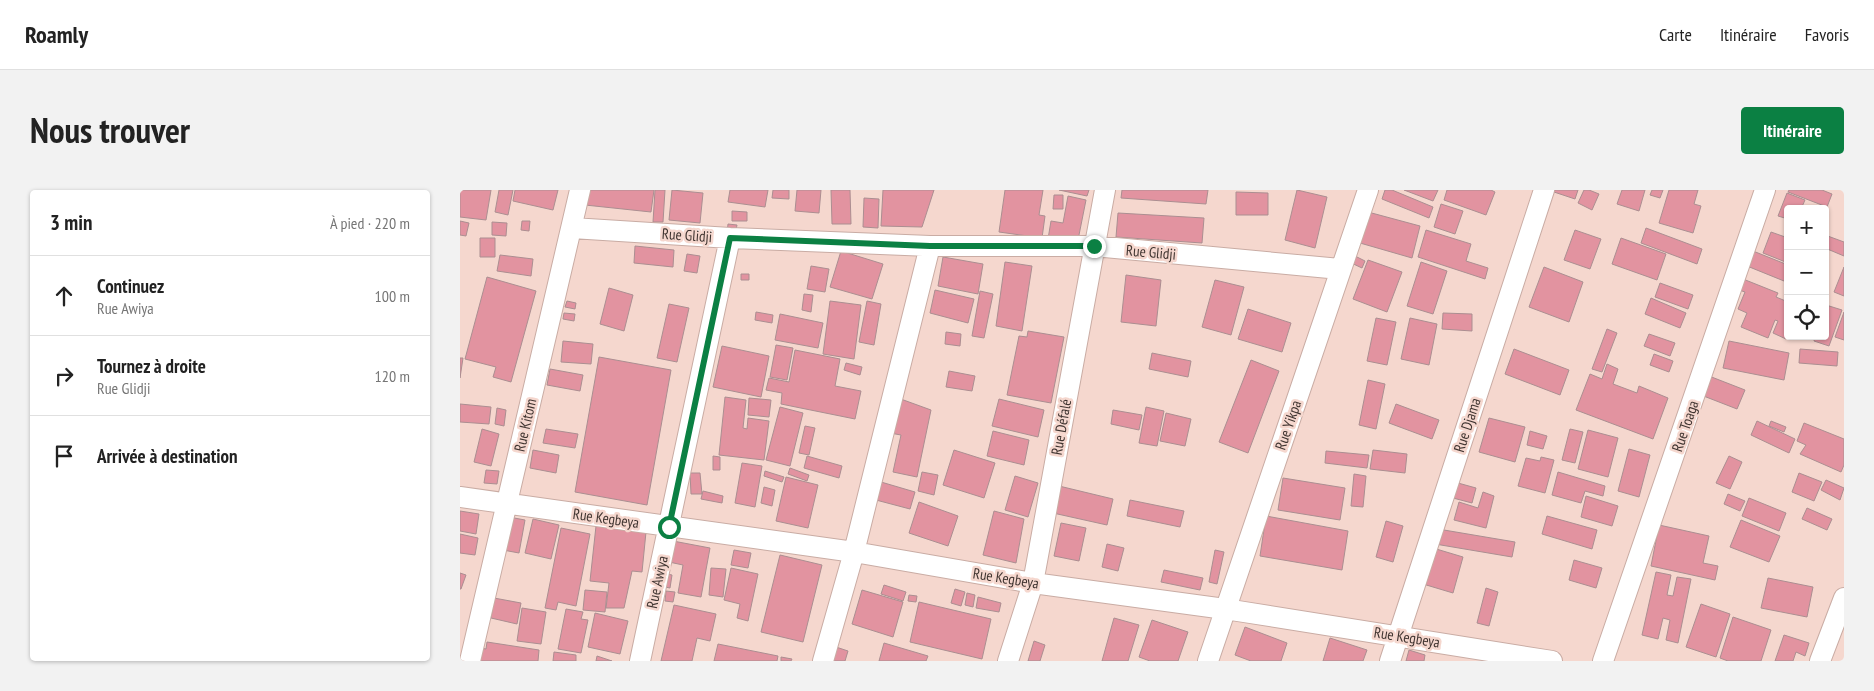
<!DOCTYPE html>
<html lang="fr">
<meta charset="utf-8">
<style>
:root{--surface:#fff;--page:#f2f2f2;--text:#222;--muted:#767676;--line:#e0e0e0;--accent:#0b8043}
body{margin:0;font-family:"PT Sans Narrow",sans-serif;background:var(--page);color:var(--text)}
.controls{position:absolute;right:15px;top:15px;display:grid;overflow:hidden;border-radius:5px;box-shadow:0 1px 4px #0004}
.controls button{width:45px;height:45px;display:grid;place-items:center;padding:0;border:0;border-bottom:1px solid var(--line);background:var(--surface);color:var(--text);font:25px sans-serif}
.stop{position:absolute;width:15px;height:15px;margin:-11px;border:4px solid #0b8043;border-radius:50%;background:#fff}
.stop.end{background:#0b8043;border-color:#fff;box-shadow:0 1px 5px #0008}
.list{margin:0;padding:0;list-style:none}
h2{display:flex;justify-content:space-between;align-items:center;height:65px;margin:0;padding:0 20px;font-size:21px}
h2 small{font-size:16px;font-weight:400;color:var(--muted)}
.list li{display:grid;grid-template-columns:32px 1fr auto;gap:15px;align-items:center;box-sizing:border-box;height:80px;padding:0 20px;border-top:1px solid var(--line)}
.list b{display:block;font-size:19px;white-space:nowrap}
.list p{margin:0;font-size:16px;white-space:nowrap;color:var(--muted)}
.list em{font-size:16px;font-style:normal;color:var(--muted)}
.icon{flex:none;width:28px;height:28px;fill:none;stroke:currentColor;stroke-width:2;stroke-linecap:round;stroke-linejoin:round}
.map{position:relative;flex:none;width:1384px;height:471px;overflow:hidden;border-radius:5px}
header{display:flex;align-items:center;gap:30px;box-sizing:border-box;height:70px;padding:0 25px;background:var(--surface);border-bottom:1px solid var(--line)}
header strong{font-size:24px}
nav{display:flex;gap:28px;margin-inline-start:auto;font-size:18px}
.intro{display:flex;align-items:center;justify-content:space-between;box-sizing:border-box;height:120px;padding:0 30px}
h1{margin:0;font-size:35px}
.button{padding:12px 22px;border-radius:5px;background:var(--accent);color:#fff;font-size:18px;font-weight:700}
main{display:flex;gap:30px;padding:0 30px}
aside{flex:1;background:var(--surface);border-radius:5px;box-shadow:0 1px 4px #0004}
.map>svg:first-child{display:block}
</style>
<header>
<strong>Roamly</strong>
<nav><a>Carte</a><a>Itinéraire</a><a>Favoris</a></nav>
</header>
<div class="intro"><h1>Nous trouver</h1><a class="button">Itinéraire</a></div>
<main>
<aside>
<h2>3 min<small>À pied · 220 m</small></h2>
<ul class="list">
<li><svg class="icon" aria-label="ahead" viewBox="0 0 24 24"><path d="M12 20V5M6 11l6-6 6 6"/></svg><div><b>Continuez</b><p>Rue Awiya</p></div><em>100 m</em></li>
<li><svg class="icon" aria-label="right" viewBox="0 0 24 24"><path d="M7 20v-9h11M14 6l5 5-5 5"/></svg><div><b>Tournez à droite</b><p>Rue Glidji</p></div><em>120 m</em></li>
<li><svg class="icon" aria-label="arrive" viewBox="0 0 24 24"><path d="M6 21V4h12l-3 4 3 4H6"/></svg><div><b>Arrivée à destination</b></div></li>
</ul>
</aside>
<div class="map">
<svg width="1384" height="471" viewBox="0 0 1384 471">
<rect width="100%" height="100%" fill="#f5d7ce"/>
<path fill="#e293a0" stroke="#ab8e91" d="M0 0H31L26 30 0 27Z
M39 0H53L48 25 35 22Z
M55 0H98L93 20 53 11Z
M126 0H194L191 22 125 15Z
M195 0H205L203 32H193Z
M212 0 243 3 240 33 209 30Z
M270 0H308L305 17 268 12Z
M313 0H329V9L312 8Z
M337 0H361L359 23 335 21Z
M371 0H390L391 34H372Z
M423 0H474L462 37 421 36Z
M545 0H583L579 25 585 26 582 48 539 42Z
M599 0H629L627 6Z
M662 0H748L746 14 661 8Z
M837 0 867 7 855 58 825 50Z
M925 0H932L973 17 969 28 922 9Z
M944 0H978L973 11Z
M987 0H1031L1035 2 1026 25 984 10Z
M1095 0H1118L1115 9 1094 2Z
M1124 0H1129L1139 4 1132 20 1118 13Z
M1162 0H1185L1179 21 1157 14Z
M1192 0H1203L1200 8 1190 5Z
M1209 0H1238L1234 14 1241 16 1233 43 1199 33Z
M1329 0H1362L1372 4 1367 17 1328 2Z
M776 2 808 3V25H776Z
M1327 3 1345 10 1341 19H1328V29L1318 26Z
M594 5H603V19H593Z
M608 6 626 10 617 55 588 49 591 31 603 33Z
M404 8 419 9 418 38 403 37Z
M981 14 1003 21 995 44 974 37Z
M272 21 287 22V31H272Z
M908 22 960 36 952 68 900 53Z
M658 23 744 28 742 53 656 47Z
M0 31 9 33 6 46 0 45Z
M62 31H70L69 41 61 40Z
M32 32 47 33 46 46 32 45Z
M268 34 277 35 275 45 267 43Z
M1186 38 1242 59 1237 74 1181 53Z
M966 40 1011 54 1006 71 1028 78 1025 89 958 67Z
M1115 40 1141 49 1130 79 1104 70Z
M1311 42 1328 48V73L1303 63Z
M1365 45 1384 52V66L1365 58Z
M20 48H35V67H20Z
M1161 48 1206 64 1197 90 1152 74Z
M175 56 214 60 213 77 174 73Z
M381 61 423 74 412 109 370 97Z
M1293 61 1328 75V82L1324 91 1287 76Z
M227 64 240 66 237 83 224 81Z
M891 64 905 71 902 78 887 71Z
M40 65 73 69 71 86 37 81Z
M483 67 523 74 518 104 478 96Z
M908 70 942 82 927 122 893 109Z
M545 72 572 76 562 141 536 136Z
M961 72 987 81 973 124 947 116Z
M351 76 369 79 365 102 347 99Z
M1084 77 1123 92 1109 132 1069 117Z
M1384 77V106L1374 102Z
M281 84H289V90H281Z
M666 85 701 90 696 136 661 132Z
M27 87 76 101 51 192 33 187 36 177 5 169Z
M1283 89 1318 103 1316 107 1328 112 1326 149 1313 143 1318 131 1315 130 1308 148 1281 137 1287 123 1278 119 1285 102 1279 100Z
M755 90 784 97 771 145 742 137Z
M1200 93 1233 105 1228 119 1195 107Z
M149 98 173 105 164 141 140 134Z
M475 100 514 109 508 133 470 123Z
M520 101 533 104 524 148 512 146Z
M344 104 353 105 351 122 342 120Z
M1191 108 1226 123 1220 138 1185 124Z
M107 111 116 113 115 119 105 117Z
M370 111 401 115 394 169 363 164Z
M407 111 421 114 414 155 399 152Z
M209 114 229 118 217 172 197 168Z
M1366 115 1382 120 1369 156 1354 151 1355 146H1365Z
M788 119 831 133 822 162 778 149Z
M296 122 313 125 312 133 295 130Z
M1384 122V150L1375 147Z
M104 123 115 124 114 131 103 129Z
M983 123 1012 124V141L982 139Z
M320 124 363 133 358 158 315 150Z
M916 128 936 132 927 175 907 171Z
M950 128 977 134 969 175 941 169Z
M1147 139 1157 143 1142 182 1132 179Z
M568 141 604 147 591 213 547 205 559 146 567 147Z
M486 142 501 144 500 156 485 154Z
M1189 144 1215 153 1210 166 1184 156Z
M103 151 133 154 131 174 101 172Z
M1269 151 1329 163 1324 190 1263 178Z
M316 155 333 158 327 190 310 187Z
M262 156 309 166 301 207 253 197Z
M1054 159 1109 180 1100 205 1045 184Z
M1340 159 1378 162 1377 176 1339 173Z
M335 160 380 169 375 196 401 201 395 229 321 214 322 203 306 200 309 188 329 192Z
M692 163 731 171 728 187 689 179Z
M1194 164 1213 171 1209 182 1190 175Z
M139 167 211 180 187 315 115 302Z
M0 168H3L0 188Z
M791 170 819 181 788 263 759 252Z
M386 173 402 177 400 185 384 180Z
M1147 174 1158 179 1153 194 1177 203 1179 196 1208 208 1193 249 1116 220 1130 184 1142 189Z
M90 179 123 185 120 201 87 195Z
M489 181 515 186 512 201 486 197Z
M1249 186 1285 200 1277 219 1241 205Z
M908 190 925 194 916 239 899 235Z
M265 207 286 210 283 238 287 239 288 228 309 231 304 270 259 265Z
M289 208 311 210 309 227 288 225Z
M438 208 471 220 457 287 433 282 441 245 430 243Z
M539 209 584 220 578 247 532 236Z
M0 214 31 217 29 234 0 232Z
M936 214 979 230 972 249 929 233Z
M320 217 343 223 330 276 306 270Z
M686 217 704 221 697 256 679 253Z
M37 218 46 220 44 236 35 234Z
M653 220 682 225 679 240 651 234Z
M706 223 731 229 725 256 700 251Z
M1029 228 1065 237 1055 272 1019 262Z
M1297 231 1335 249 1329 263 1291 245Z
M1311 231 1326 237 1324 242 1309 236Z
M1344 233 1384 249V275L1381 282 1340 264 1346 255 1337 251Z
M345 236 355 238 349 265 339 263Z
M22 239 39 244 31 276 14 272Z
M86 239 118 244 115 258 83 253Z
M1110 239 1123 242 1115 273 1102 270Z
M1128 240 1158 248 1148 287 1118 279Z
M533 241 569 250 564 275 527 266Z
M1070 241 1087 246 1083 259 1067 255Z
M1169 259 1190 265 1179 307 1158 301Z
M73 260 99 265 96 283 70 278Z
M494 260 535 273 524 308 483 295Z
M913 260 947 264 945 283 910 279Z
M866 261 909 265 907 278 865 273Z
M253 266 260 267V280H253Z
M347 266 382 276 379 288 344 278Z
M1269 266 1282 272 1270 299 1256 293Z
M1081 267 1094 270 1085 303 1058 296 1066 268 1080 271Z
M282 273 302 276 295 317 275 313Z
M330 278 349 285 347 291 328 284Z
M26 280 39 281 37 294 24 293Z
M305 281 324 287 322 292 304 286Z
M462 282 478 285 474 305 458 301Z
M1098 282 1145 296 1143 306 1125 301 1121 313 1092 305Z
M230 283H240L242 304H231Z
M1339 283 1362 292 1354 311 1332 302Z
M894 284 906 286 903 317 891 316Z
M555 286 578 293 568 327 545 320Z
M326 287 358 295 348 338 316 331Z
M823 288 885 298 880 330 818 320Z
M1366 290 1384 298 1380 310 1361 300Z
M421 292 455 302 450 319 416 310Z
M998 293 1016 298 1012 313 993 308Z
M599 296 653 309 647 335 593 323Z
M304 297 315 300 312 316 301 313Z
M243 301 263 306 262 313 241 309Z
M1023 302 1034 306 1026 338 994 330 999 312 1018 318Z
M1268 304 1285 311 1280 321 1264 314Z
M1126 306 1158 316 1152 336 1121 327Z
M1289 308 1326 323 1319 341 1282 326Z
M670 310 724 321 720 337 667 326Z
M459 312 498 326 488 356 449 343Z
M1347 318 1372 329 1367 340 1342 329Z
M0 321 19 324 16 344 0 341Z
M534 321 564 329 556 373 523 365Z
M806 326 888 341 882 380 800 366Z
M1087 326 1137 340 1132 359 1082 344Z
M49 327 65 330 59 363 43 360Z
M73 329 99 335 91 369 65 363Z
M1281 330 1320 346 1309 372 1270 357Z
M926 331 943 336 933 372 916 367Z
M601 333 626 338 619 371 594 366Z
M1199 335 1249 346 1243 373 1258 376 1255 390 1191 376Z
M136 336 186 342 182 382 172 381 164 418H146L149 393 130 391Z
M101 338 130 344 116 416 98 412 96 420 85 418Z
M978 339 1055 352 1052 367 975 354Z
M0 344 18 348 15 365 0 363Z
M213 351 250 358 241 407 218 403 223 375 209 372Z
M647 354 664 358 658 381 642 377Z
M973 358 1003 367 993 403 963 394Z
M274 360 291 363 288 378 271 375Z
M755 360 764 362 757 394 749 392Z
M320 365 362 375 343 452 301 442Z
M1114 370 1142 378 1136 398 1109 390Z
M251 378 266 379 263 407 249 405Z
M271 378 298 384 288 431 277 428 280 414 264 410Z
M704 380 743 388 740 400 701 392Z
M1196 382 1211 385 1207 405 1213 406 1217 387 1231 389 1218 453 1206 450 1210 430 1203 428 1198 449 1182 445Z
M0 383 6 385 1 399H0Z
M202 383 212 385 210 398 200 396Z
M1308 388 1353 397 1347 427 1301 418Z
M424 395 446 402 443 411 421 404Z
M1026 398 1038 402 1029 436 1017 433Z
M495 399 505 402 501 416 491 413Z
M125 400 147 402 145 422 123 420Z
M402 400 443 412 433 447 392 434Z
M206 401 215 402 213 412 205 411Z
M507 403 515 405 513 417 505 415Z
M449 405 457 406 456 412 448 411Z
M518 407 541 413 539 422 516 418Z
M34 408 61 413 57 434 31 428Z
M459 412 531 429 522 469 450 452Z
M1241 414 1270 424 1256 467 1226 457Z
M214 415 256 424 250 451 237 448 232 471H201Z
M62 418 86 422 81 454 57 451Z
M106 419 123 422 121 429 128 430 121 463 98 459Z
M135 423 168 431 160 464 128 457Z
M1273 427 1311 440 1301 471H1268L1260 468Z
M654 428 679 435 668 471H642Z
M692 430 728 442 718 471H690L679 467Z
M785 437 827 453 821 471H791L775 465Z
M1324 445 1349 453 1345 466 1336 462 1333 471H1315Z
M870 448 907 460 903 471H863Z
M574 451 585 455 580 471H568Z
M27 452 79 460 78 471H14L16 457 26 459Z
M424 453 468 466 466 471H419Z
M258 454 318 466 317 471H254Z
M373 456 388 461 385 471H368Z
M949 460 965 465 964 471H946Z
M94 462 116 465V471H93Z
M137 466 152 471H136Z
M321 467 332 469 331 471H321Z"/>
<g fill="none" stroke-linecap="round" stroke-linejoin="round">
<defs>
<path id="minor" d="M112 38 270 48 470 56H634L880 79
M0 307 394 362 573 393 765 419 1092 471
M10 471 120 0
M180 471 270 48
M363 471 394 362 470 56
M548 471 573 393 645 0
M748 471 908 0
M930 471 1084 0
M1143 471 1305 0
M1360 471 1384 408"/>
</defs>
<use href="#minor" stroke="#c9aca4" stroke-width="22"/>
<use href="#minor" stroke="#fff" stroke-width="20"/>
</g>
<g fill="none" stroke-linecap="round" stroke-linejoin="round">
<path stroke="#0b8043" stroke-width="6" d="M209 337 270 48 470 56H634"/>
</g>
<g text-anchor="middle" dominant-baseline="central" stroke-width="5" stroke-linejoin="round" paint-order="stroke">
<g font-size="15" fill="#403531" stroke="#f5d7ce">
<text transform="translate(227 45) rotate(4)">Rue Glidji</text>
<text transform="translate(691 62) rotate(5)">Rue Glidji</text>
<text transform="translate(65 235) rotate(-77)">Rue Kitom</text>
<text transform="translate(828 235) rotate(-71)">Rue Yikpa</text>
<text transform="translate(1007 235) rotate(-72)">Rue Djama</text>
<text transform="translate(1225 236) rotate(-71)">Rue Toaga</text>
<text transform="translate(601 237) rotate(-80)">Rue Défalé</text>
<text transform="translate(146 328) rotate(8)">Rue Kegbeya</text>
<text transform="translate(546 388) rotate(9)">Rue Kegbeya</text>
<text transform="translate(197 392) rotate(-78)">Rue Awiya</text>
<text transform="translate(947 447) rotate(9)">Rue Kegbeya</text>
</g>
</g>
</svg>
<div class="controls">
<button>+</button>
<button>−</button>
<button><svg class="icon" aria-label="locate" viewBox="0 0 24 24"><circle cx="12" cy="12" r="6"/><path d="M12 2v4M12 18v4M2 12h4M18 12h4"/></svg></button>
</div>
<div class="stop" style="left:209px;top:337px"></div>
<div class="stop end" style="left:634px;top:56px"></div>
</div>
</main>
